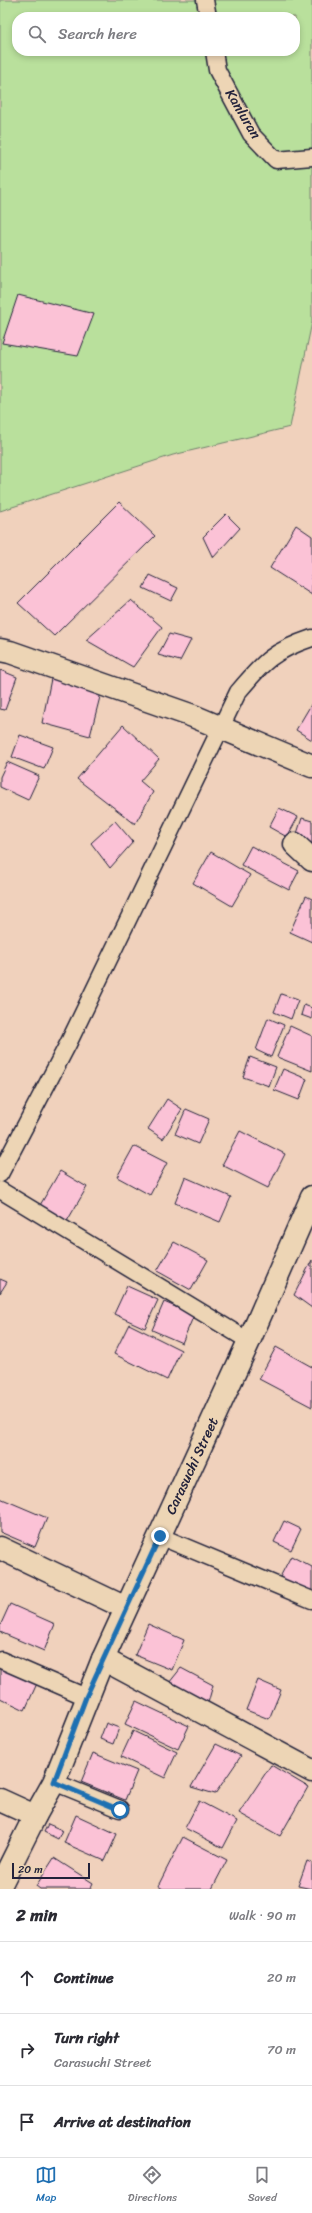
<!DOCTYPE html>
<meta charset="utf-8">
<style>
:root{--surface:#fff;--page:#f7f7f7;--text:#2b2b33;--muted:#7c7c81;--line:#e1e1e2;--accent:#1f6fb2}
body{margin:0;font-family:Sriracha,sans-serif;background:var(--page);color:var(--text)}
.scale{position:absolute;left:12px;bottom:10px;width:78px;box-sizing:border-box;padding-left:4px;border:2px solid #22223b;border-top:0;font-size:11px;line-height:14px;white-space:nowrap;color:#22223b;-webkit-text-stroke:3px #edd5b5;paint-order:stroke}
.stop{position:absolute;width:12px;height:12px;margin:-9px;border:3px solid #1f6fb2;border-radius:50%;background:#fff}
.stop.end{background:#1f6fb2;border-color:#fff;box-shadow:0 1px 4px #0008}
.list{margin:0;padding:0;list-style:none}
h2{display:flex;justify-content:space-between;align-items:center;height:52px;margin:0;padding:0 16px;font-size:17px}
h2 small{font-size:13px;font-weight:400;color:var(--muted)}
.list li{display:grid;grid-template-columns:26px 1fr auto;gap:12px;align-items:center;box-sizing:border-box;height:72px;padding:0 16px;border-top:1px solid var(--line)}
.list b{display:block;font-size:15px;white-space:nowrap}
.list p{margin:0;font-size:13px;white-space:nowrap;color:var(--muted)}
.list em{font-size:13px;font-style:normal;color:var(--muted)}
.icon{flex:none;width:22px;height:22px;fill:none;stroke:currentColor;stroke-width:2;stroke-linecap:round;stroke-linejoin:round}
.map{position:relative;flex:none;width:312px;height:1889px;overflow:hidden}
.search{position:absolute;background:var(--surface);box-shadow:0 2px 6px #0003;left:12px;right:12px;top:12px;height:44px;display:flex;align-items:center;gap:10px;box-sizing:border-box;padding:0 14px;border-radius:16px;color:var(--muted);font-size:15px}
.sheet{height:268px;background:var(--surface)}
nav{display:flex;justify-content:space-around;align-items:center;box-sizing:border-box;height:56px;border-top:1px solid var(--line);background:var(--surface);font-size:11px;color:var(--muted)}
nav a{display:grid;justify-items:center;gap:2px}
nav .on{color:var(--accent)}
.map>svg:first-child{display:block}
</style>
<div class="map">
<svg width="312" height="1889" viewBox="0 0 312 1889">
<rect width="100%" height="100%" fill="#f0d1bc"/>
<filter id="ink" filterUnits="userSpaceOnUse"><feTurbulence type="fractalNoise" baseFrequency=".025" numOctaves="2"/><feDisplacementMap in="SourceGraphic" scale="8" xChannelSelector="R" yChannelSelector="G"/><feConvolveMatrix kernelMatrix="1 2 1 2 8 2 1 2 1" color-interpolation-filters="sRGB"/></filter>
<g filter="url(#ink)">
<path fill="#b9e09c" stroke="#6e816c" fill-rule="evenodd" d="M0 0H312V322L290 427 173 455 0 511ZM17 17H295V51H17Z"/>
<path fill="#fbc2d6" stroke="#22223b" d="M18 295 94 314 78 356 2 343Z
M119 502 155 536 54 636 18 603Z
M226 514 240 528 213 558 203 537Z
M296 525 312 536V595L270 568Z
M150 575 178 588 171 601 143 588Z
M131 600 162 627 133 667 86 640Z
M169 634 191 640 180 661 158 655Z
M0 670 17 677 5 710 0 709Z
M52 674 102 689 90 736 42 723Z
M312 703V740L296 730Z
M123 725 159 759 140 781 153 792 135 824 77 779Z
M20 735 53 747 44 769 12 757Z
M7 762 39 776 28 800 0 787V777Z
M279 808 298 817 287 837 269 827Z
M302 818 312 821V846L295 840Z
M115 821 133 842 110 868 91 843Z
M251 846 299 871 289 890 241 865Z
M211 852 250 875 232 906 193 883Z
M306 896 312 899V942L290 932Z
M281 994 298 1000 291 1019 274 1012Z
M304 1005 312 1008V1019L301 1015Z
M268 1018 284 1025 271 1057 256 1050Z
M290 1026 312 1036V1071L277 1057Z
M250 1057 276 1067 269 1086 243 1077Z
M283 1069 307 1079 299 1100 274 1090Z
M167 1099 182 1109 163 1139 148 1129Z
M186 1109 209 1119 198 1144 175 1134Z
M240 1131 285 1154 268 1188 222 1165Z
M134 1146 167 1163 150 1195 117 1177Z
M60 1171 87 1187 63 1228 36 1212Z
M185 1177 231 1197 220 1222 175 1203Z
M174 1242 208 1260 191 1290 157 1271Z
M312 1260V1308L294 1295Z
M0 1279 7 1282 0 1293Z
M127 1286 158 1300 145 1328 114 1314Z
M164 1302 194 1315 182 1343 152 1330Z
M129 1324 181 1350 167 1380 114 1354Z
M276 1347 312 1367V1407L259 1379Z
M0 1498 47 1518 35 1547 0 1532Z
M284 1521 301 1529 291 1550 274 1542Z
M291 1556 312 1567V1596L279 1579Z
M10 1604 55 1624 44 1651 0 1632V1626Z
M148 1624 184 1640 172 1670 135 1655Z
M0 1661 39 1679 25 1710 0 1698Z
M181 1668 213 1685 208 1703 169 1683Z
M258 1680 281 1690 269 1719 246 1710Z
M136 1701 189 1726 178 1749 125 1724Z
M106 1723 119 1728 113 1744 100 1739Z
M133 1731 177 1752 165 1778 121 1757Z
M216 1744 241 1756 215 1794 191 1787Z
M93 1753 137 1771 125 1800 81 1782Z
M271 1765 308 1787 280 1836 239 1813Z
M199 1801 237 1821 223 1848 185 1828Z
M76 1815 117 1834 105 1861 64 1843Z
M48 1824 62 1830 58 1839 44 1832Z
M183 1837 227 1860 212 1889H163L158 1886Z
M54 1858 93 1883 90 1889H40L36 1886Z
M307 1861 312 1863V1889L298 1886Z"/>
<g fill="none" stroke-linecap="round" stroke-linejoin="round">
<defs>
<path id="service" d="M205 0 208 17
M214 51 217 70 251 134 276 160 312 157
M0 1174 68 1044 238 692C264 661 273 651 312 638
M0 1190 249 1341
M159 1536 312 1600
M1 1660 86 1697
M54 1782 120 1809"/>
<path id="minor" d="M0 650 10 652 193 716 312 766
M295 844 312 860
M0 1548 126 1608
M103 1659 312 1771
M0 1800 35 1816"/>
<path id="tertiary" d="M0 1886 35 1816 54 1782 103 1659 249 1341 312 1197"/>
</defs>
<use href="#service" stroke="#22223b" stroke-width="19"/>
<use href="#minor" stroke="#22223b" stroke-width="25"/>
<use href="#tertiary" stroke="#22223b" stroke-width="25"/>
<use href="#service" stroke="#edd5b5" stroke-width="16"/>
<use href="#minor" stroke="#edd5b5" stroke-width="22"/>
<use href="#tertiary" stroke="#edd5b5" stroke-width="22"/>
</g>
</g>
<g fill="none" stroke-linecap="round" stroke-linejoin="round" filter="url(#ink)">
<path stroke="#1f6fb2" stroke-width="5" d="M120 1810 54 1782 86 1697 160 1536"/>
</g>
<g text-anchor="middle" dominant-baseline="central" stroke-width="3" stroke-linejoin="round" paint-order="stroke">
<g font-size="14" fill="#22223b" stroke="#edd5b5">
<text transform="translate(243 114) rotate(59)">Kanluran</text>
<text transform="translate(192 1466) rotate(-65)">Carasuchi Street</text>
</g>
</g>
</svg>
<div class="scale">20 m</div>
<div class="stop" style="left:120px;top:1810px"></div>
<div class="stop end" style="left:160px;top:1536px"></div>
<div class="search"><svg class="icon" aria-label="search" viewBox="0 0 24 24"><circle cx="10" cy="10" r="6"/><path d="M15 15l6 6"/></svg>Search here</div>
</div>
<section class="sheet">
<h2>2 min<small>Walk · 90 m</small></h2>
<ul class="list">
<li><svg class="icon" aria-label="ahead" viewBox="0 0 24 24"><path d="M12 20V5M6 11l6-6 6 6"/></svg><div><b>Continue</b></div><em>20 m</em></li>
<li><svg class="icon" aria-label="right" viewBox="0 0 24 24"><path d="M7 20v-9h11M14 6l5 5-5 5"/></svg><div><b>Turn right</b><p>Carasuchi Street</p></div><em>70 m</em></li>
<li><svg class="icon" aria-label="arrive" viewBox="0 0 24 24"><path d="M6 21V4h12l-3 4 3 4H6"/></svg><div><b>Arrive at destination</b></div></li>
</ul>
</section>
<nav>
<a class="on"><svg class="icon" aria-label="map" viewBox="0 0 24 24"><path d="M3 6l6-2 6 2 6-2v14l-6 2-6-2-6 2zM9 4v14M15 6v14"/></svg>Map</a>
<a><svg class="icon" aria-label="directions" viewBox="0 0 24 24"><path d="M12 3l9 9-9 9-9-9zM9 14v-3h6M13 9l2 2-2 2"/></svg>Directions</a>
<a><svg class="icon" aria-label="saved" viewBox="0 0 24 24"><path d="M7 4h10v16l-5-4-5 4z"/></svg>Saved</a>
</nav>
